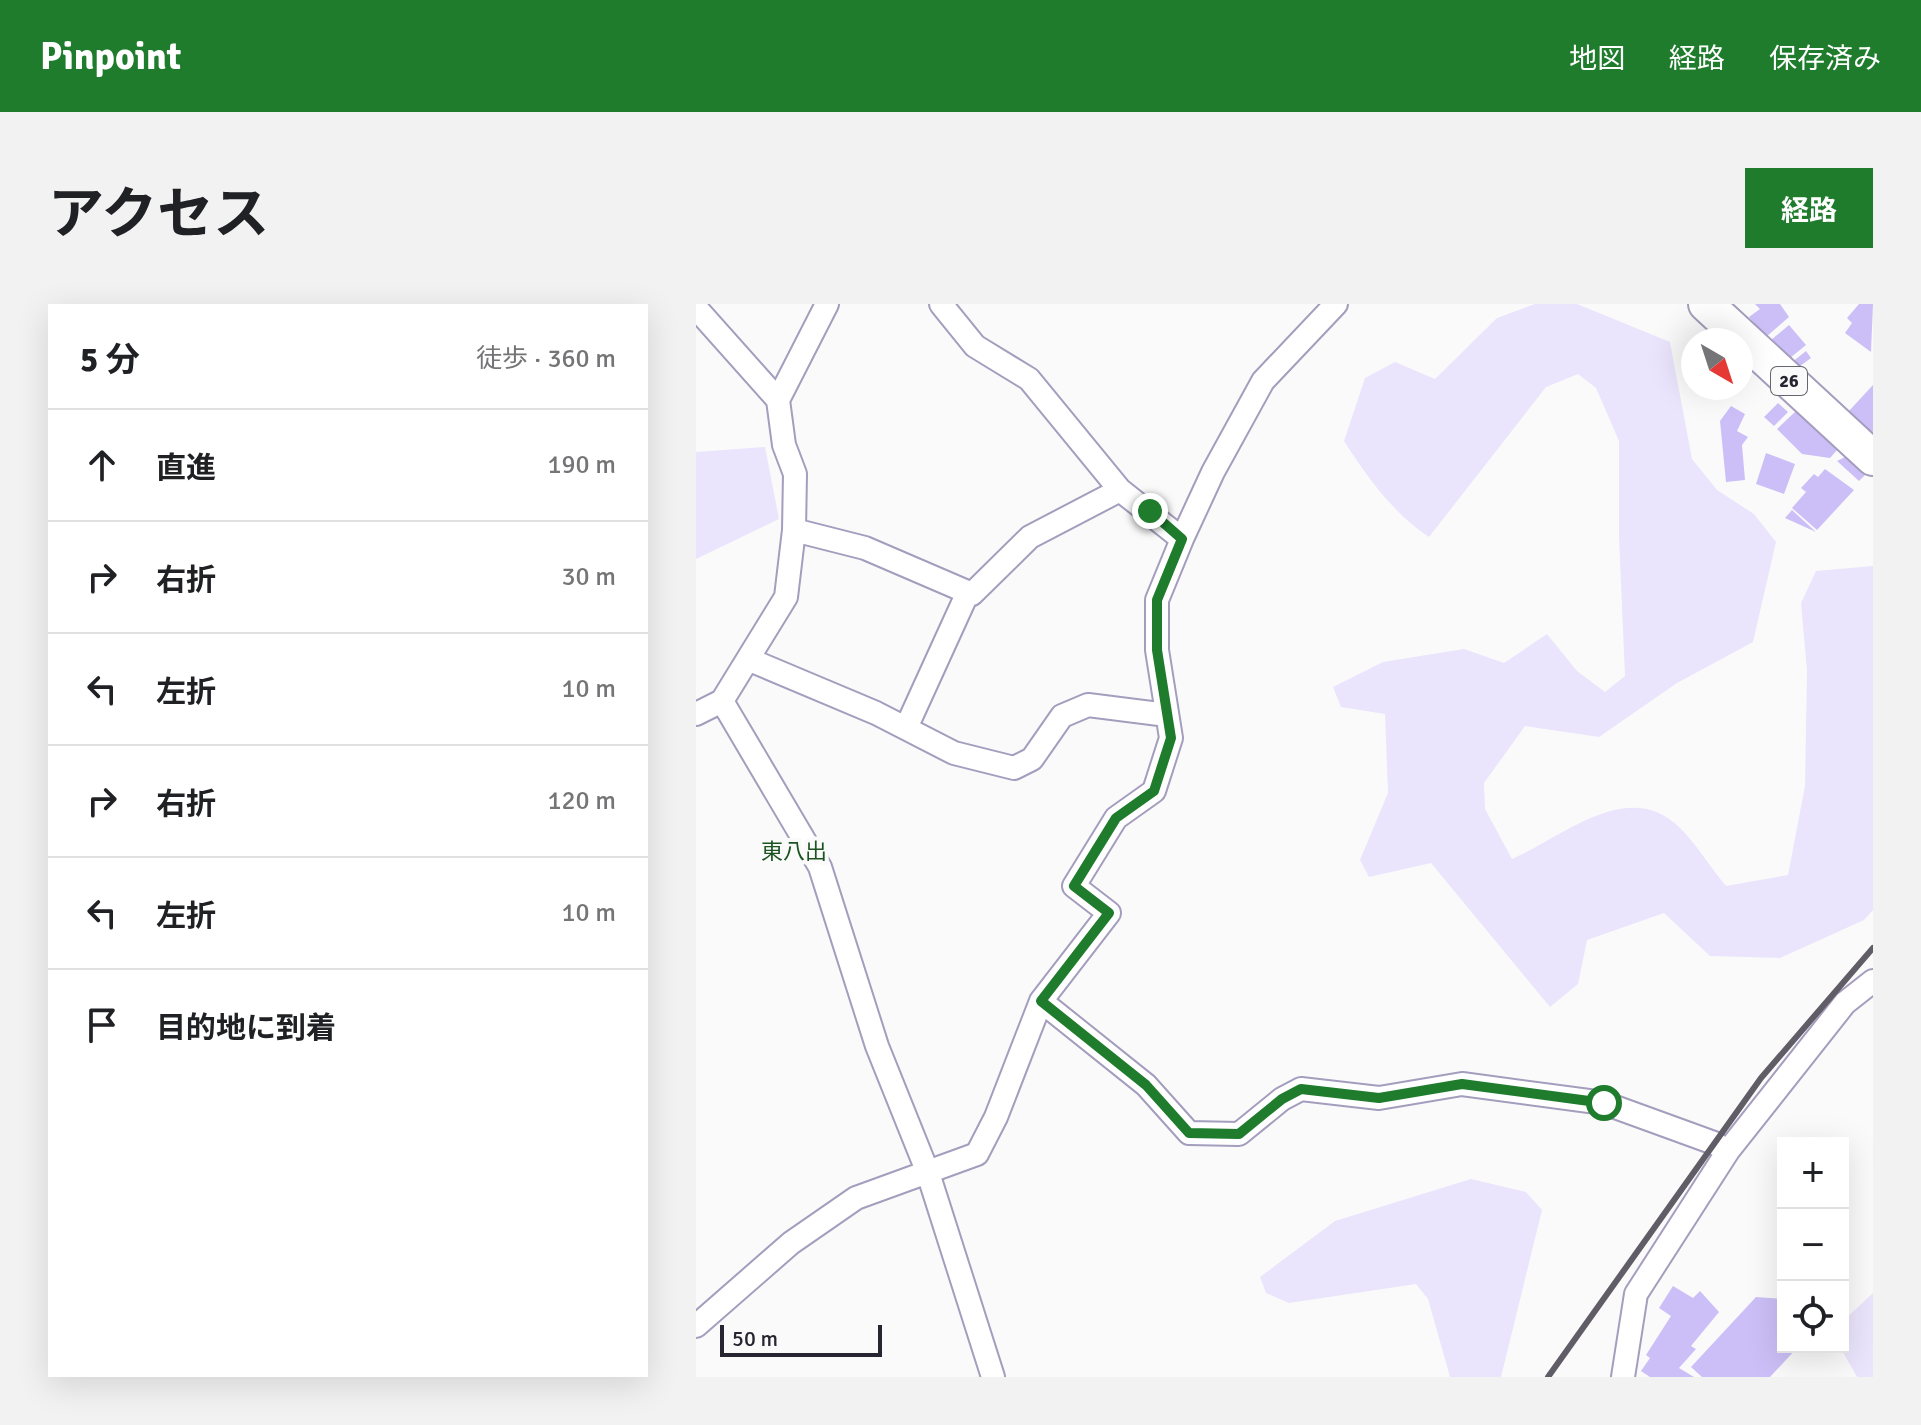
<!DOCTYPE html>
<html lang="ja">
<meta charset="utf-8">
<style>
:root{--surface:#fff;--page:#f2f2f2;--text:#202124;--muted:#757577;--line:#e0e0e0;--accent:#1f7c2d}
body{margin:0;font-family:Signika,"Noto Sans JP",sans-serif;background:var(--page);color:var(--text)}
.controls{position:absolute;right:24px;bottom:24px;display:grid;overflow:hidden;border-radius:0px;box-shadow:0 8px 32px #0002}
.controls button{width:72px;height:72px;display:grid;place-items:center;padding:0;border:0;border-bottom:2px solid var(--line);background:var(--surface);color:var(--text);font:40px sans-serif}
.compass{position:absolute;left:985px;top:24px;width:72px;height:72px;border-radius:50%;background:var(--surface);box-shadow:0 8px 32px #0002;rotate:141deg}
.scale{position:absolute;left:24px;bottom:20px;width:162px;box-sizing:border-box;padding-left:8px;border:4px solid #282532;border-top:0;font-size:22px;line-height:28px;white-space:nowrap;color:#282532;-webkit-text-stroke:6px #fafafa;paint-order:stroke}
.stop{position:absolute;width:24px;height:24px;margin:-18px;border:6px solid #1f7c2d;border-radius:50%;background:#fff}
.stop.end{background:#1f7c2d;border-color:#fff;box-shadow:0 2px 8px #0008}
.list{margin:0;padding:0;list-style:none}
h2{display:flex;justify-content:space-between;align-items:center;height:104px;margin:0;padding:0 32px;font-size:34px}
h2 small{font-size:26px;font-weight:400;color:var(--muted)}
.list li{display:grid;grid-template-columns:52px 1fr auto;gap:24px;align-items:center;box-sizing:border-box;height:112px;padding:0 32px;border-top:2px solid var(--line)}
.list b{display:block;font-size:30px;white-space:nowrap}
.list em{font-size:26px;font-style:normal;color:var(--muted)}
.icon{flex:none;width:44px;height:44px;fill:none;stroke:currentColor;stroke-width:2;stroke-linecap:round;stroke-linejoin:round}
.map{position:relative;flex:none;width:1177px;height:1073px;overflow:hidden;border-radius:0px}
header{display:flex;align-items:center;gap:48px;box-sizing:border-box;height:112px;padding:0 40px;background:var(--accent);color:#fff}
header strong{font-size:38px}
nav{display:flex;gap:44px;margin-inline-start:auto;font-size:28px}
.intro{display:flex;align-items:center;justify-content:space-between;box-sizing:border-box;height:192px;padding:0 48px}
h1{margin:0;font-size:56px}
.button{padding:20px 36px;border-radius:0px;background:var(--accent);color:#fff;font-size:28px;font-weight:700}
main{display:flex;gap:48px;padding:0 48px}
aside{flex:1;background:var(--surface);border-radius:0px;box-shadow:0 8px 32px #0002}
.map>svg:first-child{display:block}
</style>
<header>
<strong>Pinpoint</strong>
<nav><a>地図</a><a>経路</a><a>保存済み</a></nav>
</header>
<div class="intro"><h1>アクセス</h1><a class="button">経路</a></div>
<main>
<aside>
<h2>5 分<small>徒歩 · 360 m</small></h2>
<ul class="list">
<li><svg class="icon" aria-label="ahead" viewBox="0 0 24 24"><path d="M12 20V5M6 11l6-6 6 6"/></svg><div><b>直進</b></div><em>190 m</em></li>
<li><svg class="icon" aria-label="right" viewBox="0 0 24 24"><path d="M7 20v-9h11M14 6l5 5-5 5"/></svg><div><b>右折</b></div><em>30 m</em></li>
<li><svg class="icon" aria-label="left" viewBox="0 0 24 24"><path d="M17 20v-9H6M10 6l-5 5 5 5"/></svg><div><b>左折</b></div><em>10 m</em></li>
<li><svg class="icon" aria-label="right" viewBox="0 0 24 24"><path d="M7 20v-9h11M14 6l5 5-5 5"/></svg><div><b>右折</b></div><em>120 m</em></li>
<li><svg class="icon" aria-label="left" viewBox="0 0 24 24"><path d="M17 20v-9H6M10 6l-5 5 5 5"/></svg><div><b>左折</b></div><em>10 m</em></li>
<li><svg class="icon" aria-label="arrive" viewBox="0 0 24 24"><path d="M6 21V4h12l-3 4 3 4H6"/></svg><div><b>目的地に到着</b></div></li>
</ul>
</aside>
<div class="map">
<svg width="1177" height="1073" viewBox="0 0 1177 1073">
<rect width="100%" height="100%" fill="#fafafa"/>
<path fill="#eae5fc" d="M839 0H881L974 38 996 155 1021 186 1058 210 1080 238 1057 338 981 379 903 433 829 422 788 479 789 505 816 555C865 534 933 472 984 524 1001 541 1014 563 1030 582L1092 571 1109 482 1111 367 1105 299 1120 267 1177 262V606L1168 616 1084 654 1014 652 968 609 891 636 882 680 854 703 735 559 673 573 664 556 692 489 689 410 645 403 637 383 687 358 768 345 808 359 851 330 881 367 909 388 929 372 923 233V137L900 84 882 70 850 83 733 233C697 209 671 173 648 137L669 74 699 58 739 75 801 14Z
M69 143 83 215 0 255V148Z
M775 875 830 888 846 906 805 1073H754L732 995 720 980 593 999 570 989 564 973 639 917Z
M1177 989V1073H1161L1144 1043 1147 1017Z"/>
<path fill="#ccbff7" d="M1059 0H1084L1093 13 1070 33 1053 13 1064 5Z
M1163 0H1177L1175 48 1149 29 1156 19 1151 14Z
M1093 21 1110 41 1094 54 1075 36Z
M1110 47 1115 54 1100 65 1095 59Z
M1177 81V127L1173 132 1152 108Z
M1082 99 1092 108 1078 122 1068 113Z
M1035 102 1049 110 1041 127 1052 133 1046 141 1049 176 1030 178 1024 117Z
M1100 107 1141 146 1134 154 1106 150 1081 125Z
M1070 149 1099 160 1088 190 1060 180Z
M1153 151 1172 168 1163 177 1141 157Z
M1129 165 1158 186 1121 226 1096 204 1110 188 1105 184 1118 170 1122 173Z
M1096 206 1120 228 1089 214Z
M977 982 997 994 1004 987 1023 1008 995 1042 1000 1045 983 1064 998 1073H954L945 1067 954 1054 950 1051 975 1012 963 1004Z
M1060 993 1087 995V1043H1102L1074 1073H1006L995 1063Z"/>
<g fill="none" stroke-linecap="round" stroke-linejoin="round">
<defs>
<path id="street" d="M245 0 279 42 333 75 424 186
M0 4 82 96
M98 226 169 244 276 290 334 233 424 186 486 235
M54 356 180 409 258 449 318 464 336 455 366 412 392 401 471 411
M26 397 124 563 181 742 232 869 297 1073
M0 410 26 397 90 293 98 226 99 170 88 141 82 96 131 0
M210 424 272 288
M345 697 450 781 493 829 543 830 586 795 605 785 683 794 766 780 908 799 1018 839 1032 847
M0 1022 95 939 160 894 281 850 300 813 345 697 413 609 378 582 420 514 458 487 475 434 461 346V296L486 235 517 168 567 77 640 0
M927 1073 940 990 1032 847 1149 699 1177 677"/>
<path id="primary" d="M1010 0 1177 154"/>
</defs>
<use href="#street" stroke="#a49dbd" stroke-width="26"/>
<use href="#primary" stroke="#a49dbd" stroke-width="38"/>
<use href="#street" stroke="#fff" stroke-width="22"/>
<use href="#primary" stroke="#fff" stroke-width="34"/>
<path stroke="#605d67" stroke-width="6" d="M852 1073 1065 774 1177 644"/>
</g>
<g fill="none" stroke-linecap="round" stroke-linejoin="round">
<path stroke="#1f7c2d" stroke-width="10" d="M454 207 486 235 461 296V346L475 434 458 487 420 514 378 582 413 609 345 697 450 781 493 829 543 830 586 795 605 785 683 794 766 780 908 799"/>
</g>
<g text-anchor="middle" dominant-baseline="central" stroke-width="8" stroke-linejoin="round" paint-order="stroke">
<rect fill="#fafafa" stroke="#67656e" stroke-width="2" x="1075" y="63" width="36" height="28" rx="6"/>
<g font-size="18" font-weight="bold" fill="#282532">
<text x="1093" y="77">26</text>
</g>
<g font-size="22" fill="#1b5421" stroke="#fafafa">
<text x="98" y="547">東八出</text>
</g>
</g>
</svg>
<div class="controls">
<button>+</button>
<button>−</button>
<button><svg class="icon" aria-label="locate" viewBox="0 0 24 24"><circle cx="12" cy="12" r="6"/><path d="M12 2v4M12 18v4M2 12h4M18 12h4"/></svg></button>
</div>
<svg class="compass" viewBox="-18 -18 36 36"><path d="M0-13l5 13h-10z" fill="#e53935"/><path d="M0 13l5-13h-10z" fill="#757577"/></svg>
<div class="scale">50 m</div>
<div class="stop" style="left:908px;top:799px"></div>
<div class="stop end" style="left:454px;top:207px"></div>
</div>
</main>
